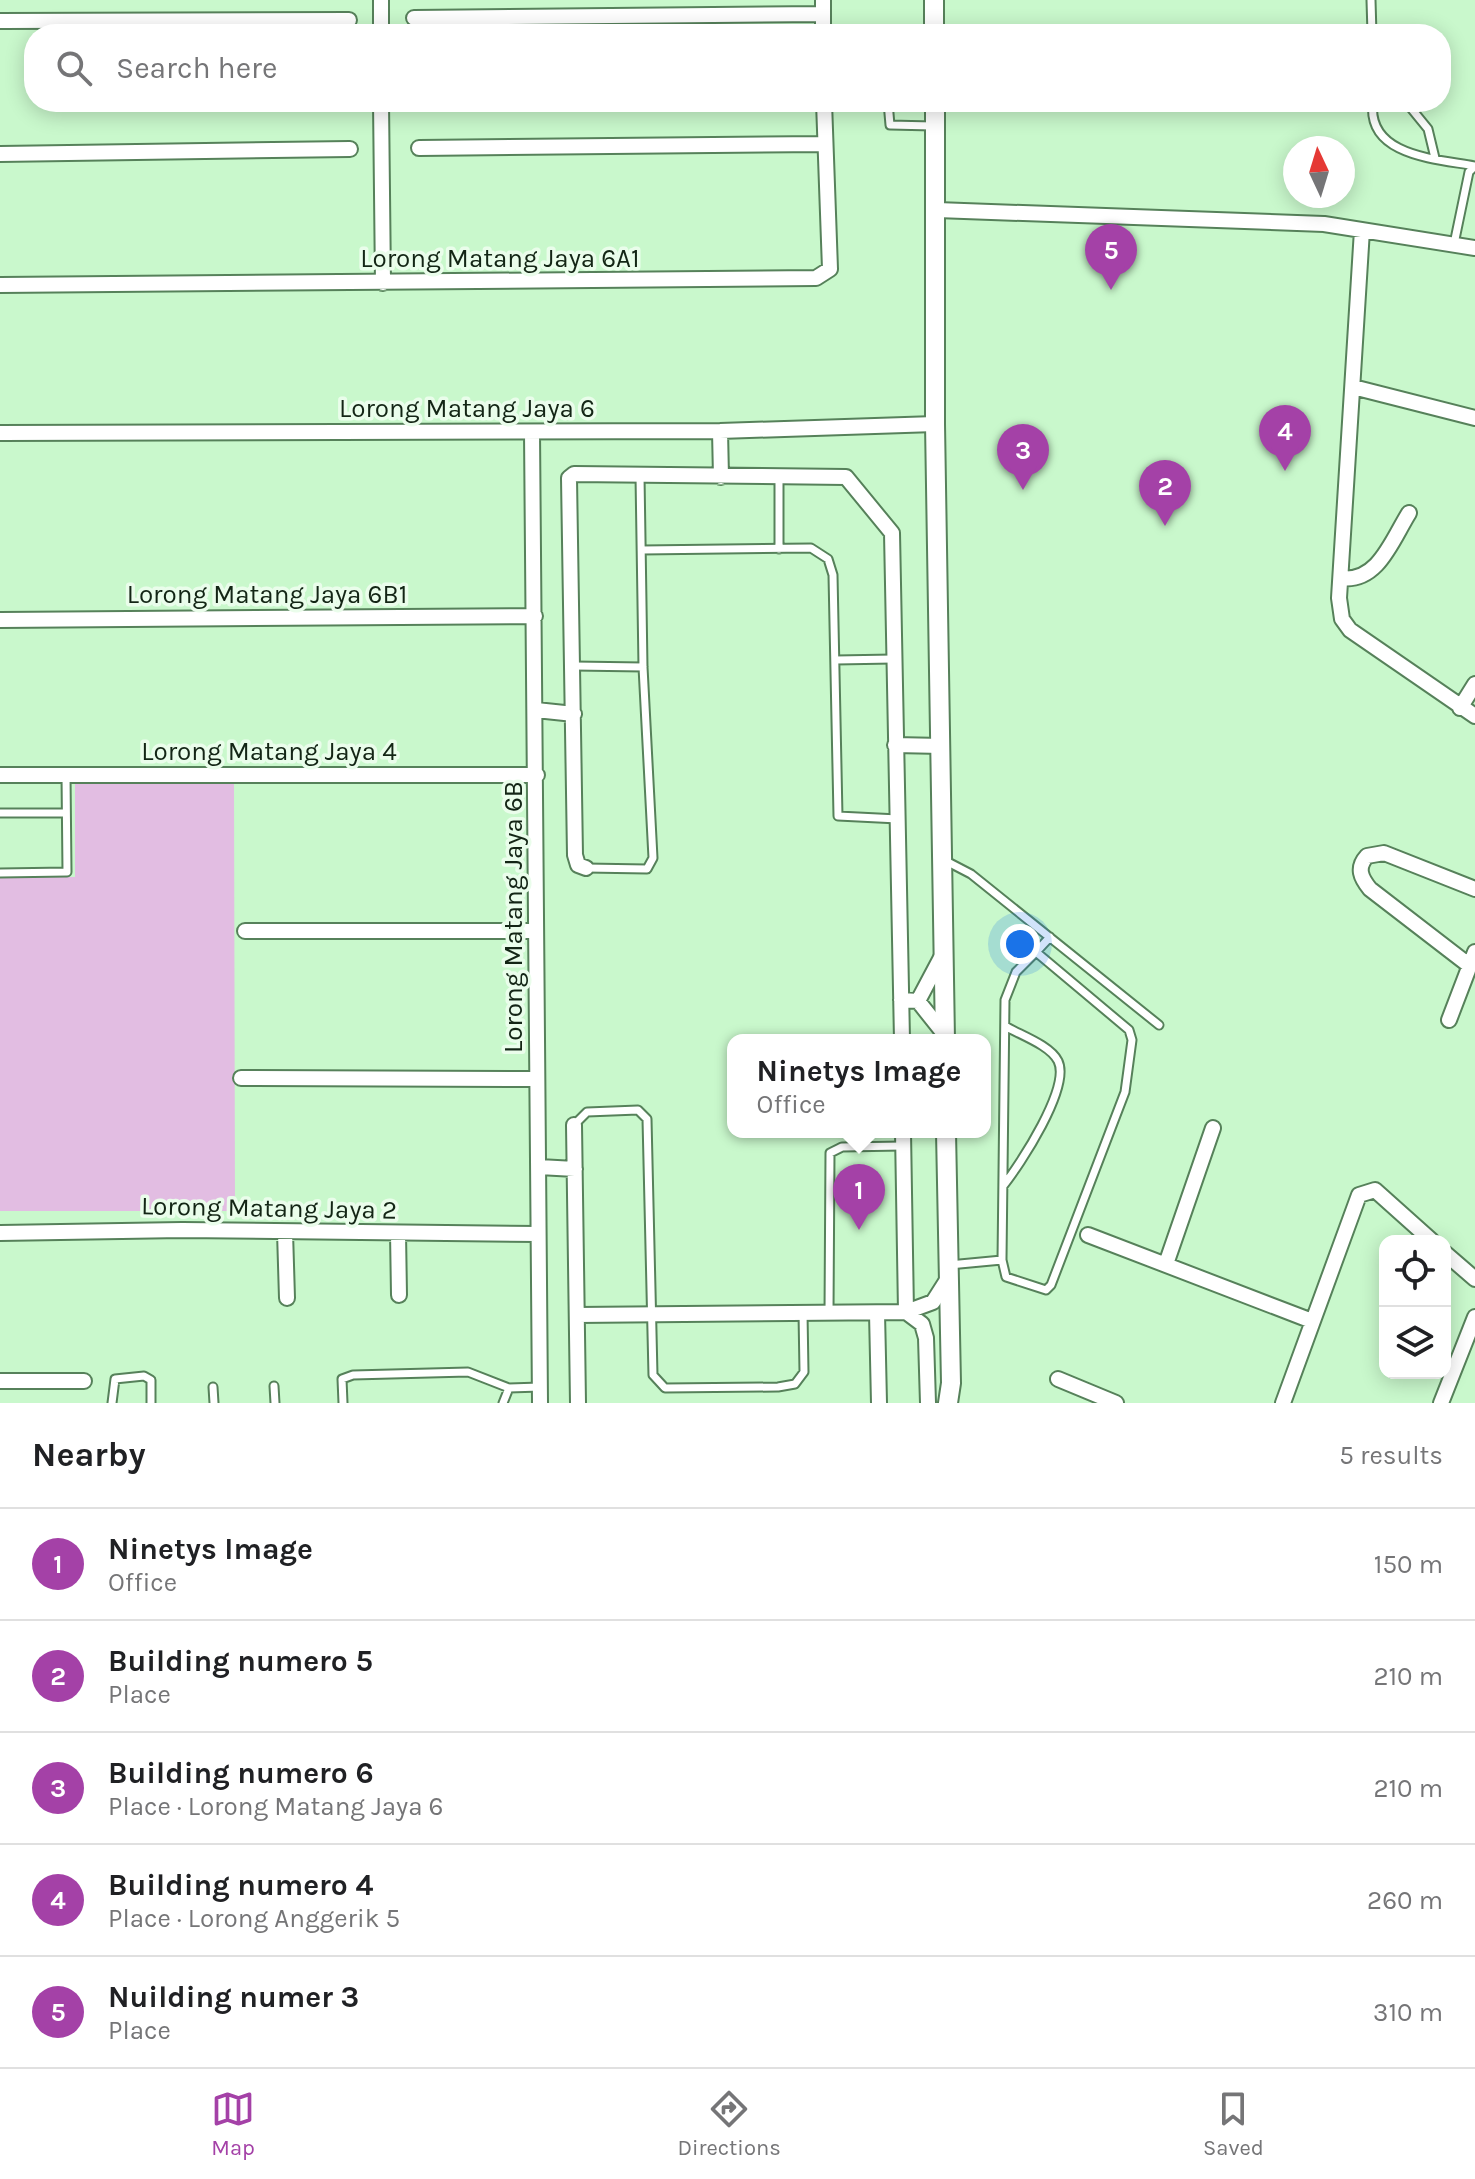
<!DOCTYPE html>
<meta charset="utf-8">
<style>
:root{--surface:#fff;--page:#f6f6f6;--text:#202124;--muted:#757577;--line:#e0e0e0;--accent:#a441a7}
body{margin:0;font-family:Karla,sans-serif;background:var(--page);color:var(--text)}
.controls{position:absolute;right:24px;bottom:24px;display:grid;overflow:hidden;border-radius:16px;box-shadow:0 4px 20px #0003}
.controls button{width:72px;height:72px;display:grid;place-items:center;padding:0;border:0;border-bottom:2px solid var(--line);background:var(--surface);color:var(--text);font:40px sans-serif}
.compass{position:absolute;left:1283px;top:136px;width:72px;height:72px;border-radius:50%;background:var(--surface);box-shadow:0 4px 20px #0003;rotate:356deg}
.you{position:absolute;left:1020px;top:944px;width:28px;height:28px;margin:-20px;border:6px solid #fff;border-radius:50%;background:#1a73e8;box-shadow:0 0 0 12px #1a73e833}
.badge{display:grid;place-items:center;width:52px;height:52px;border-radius:50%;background:var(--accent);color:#fff;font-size:26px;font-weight:700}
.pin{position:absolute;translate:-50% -66px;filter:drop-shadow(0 2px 4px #0008)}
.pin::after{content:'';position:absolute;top:42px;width:28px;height:24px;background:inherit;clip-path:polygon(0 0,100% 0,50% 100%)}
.popup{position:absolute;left:727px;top:1034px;width:264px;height:104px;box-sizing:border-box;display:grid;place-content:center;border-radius:16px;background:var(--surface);filter:drop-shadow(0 2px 6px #0005);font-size:26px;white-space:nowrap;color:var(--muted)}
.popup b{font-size:30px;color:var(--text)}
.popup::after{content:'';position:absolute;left:50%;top:100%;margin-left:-16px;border:16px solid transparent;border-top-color:var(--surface)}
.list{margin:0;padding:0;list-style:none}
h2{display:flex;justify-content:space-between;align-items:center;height:104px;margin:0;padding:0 32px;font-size:34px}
h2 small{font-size:26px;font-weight:400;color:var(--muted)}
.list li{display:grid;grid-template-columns:52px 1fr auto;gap:24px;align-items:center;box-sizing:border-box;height:112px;padding:0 32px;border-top:2px solid var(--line)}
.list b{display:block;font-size:30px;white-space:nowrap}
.list p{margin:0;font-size:26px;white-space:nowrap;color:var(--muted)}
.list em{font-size:26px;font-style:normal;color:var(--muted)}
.icon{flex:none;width:44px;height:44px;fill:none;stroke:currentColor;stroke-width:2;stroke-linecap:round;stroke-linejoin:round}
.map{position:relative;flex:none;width:1475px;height:1403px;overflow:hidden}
.search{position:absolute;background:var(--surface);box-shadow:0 4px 20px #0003;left:24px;right:24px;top:24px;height:88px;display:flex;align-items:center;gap:20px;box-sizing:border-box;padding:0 28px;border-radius:32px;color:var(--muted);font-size:30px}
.sheet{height:664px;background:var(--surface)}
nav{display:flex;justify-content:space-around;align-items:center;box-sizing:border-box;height:112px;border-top:2px solid var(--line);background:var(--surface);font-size:22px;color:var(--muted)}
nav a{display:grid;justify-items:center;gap:4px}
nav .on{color:var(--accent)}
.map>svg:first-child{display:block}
</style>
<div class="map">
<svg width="1475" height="1403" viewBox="0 0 1475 1403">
<rect width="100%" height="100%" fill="#c9f8cc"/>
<path fill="#e2bde2" d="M75 782H234L235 1211H0V877H75Z"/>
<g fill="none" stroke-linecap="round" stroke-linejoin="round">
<defs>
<path id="service" d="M1371 0 1372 34
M888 102 890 125 933 126
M1373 102C1366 157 1439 159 1475 166L1469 172 1454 244
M1406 102 1428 129 1435 158
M779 549V478
M642 550 811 548 828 559 833 575 838 816 898 819
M836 660 893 659
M574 666 643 667
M0 813H66
M944 860 971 874 1159 1025
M586 868 647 869 653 858 643 667 640 476
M0 873 67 872 66 775
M1036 952 1050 937
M574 1125 587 1112 638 1110 647 1119 653 1375 665 1388 778 1387 795 1384 804 1372 803 1313
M1003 1186C1020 1165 1071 1087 1058 1061 1050 1045 1020 1035 1005 1026
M949 1265 1002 1260 1005 1000 1016 972 1036 952 1129 1030 1132 1040 1125 1092 1051 1285 1046 1290 1006 1277 1002 1260
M829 1313 830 1153 842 1147 903 1146
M274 1386 275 1403
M213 1387 214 1403
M112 1403 115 1379 144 1376 151 1380V1403
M343 1403 342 1379 353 1375 468 1372 509 1388
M503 1403 509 1388 540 1387"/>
<path id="minor" d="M823 0V34
M414 18 823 14
M0 21 349 20
M381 34V0
M381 102 383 283
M419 148 824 144
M0 154 350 149
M937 210 1324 224 1475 248
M1362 230 1339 598 1342 619 1350 630 1475 716
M0 285 816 278 830 269 824 102
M1353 387 1475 418
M720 431 721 477
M532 432 540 1403
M0 433 720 431 935 424
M1341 578C1378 583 1392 540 1409 513
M0 620 535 616
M1460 708 1475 684
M536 710 574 714
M895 745 942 746
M0 775H537
M586 868 578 865 575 855 569 478 574 474 846 477 892 533 902 1040
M245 931H535
M1470 966 1370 889C1361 878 1356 868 1367 856L1384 853 1475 889
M901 1000 918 1001 945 1035
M918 1001 944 952
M1449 1020 1475 952
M241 1078 537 1079
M574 1125 578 1403
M903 1132 906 1312
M539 1167 575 1169
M285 1232 287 1298
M0 1233 182 1230 538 1234
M398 1233 399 1295
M1088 1235 1312 1321
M1445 1253 1475 1279
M1166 1264 1213 1128
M906 1312 922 1324 926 1338 928 1403
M877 1313 879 1403
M577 1315 906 1312 933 1302 947 1280
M1058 1379 1116 1403
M0 1381H84
M1283 1403 1359 1195 1375 1190 1432 1241
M1441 1403 1475 1317"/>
<path id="tertiary" d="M934 0V34
M935 102V424L945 1040
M946 1132 951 1383 948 1403"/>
</defs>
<use href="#service" stroke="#56815a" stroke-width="11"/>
<use href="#minor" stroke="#56815a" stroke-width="18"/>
<use href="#tertiary" stroke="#56815a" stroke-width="22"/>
<use href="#service" stroke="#fff" stroke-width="7"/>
<use href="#minor" stroke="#fff" stroke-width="14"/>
<use href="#tertiary" stroke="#fff" stroke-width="18"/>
</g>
<g text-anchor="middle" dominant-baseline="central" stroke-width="7" stroke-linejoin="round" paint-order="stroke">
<g font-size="26" fill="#132515" stroke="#eafdeb">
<text x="500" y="258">Lorong Matang Jaya 6A1</text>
<text x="467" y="408">Lorong Matang Jaya 6</text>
<text x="267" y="594">Lorong Matang Jaya 6B1</text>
<text x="269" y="751">Lorong Matang Jaya 4</text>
<text transform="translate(513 917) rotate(-90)">Lorong Matang Jaya 6B</text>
<text transform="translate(269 1208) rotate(1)">Lorong Matang Jaya 2</text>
</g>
</g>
</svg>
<div class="controls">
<button><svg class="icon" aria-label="locate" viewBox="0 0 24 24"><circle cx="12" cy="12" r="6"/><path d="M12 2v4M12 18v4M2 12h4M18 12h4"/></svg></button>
<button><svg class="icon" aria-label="layers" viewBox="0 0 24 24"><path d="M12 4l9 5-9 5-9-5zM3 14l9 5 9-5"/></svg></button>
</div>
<svg class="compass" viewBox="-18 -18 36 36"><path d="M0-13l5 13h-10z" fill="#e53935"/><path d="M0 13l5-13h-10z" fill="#757577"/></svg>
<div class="you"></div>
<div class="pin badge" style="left:859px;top:1230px">1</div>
<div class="popup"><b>Ninetys Image</b>Office</div>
<div class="pin badge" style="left:1165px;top:526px">2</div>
<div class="pin badge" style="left:1023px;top:490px">3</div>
<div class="pin badge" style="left:1285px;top:471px">4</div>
<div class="pin badge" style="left:1111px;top:290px">5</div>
<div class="search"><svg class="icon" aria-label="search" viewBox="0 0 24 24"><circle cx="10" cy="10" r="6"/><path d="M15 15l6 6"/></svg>Search here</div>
</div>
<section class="sheet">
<h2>Nearby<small>5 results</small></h2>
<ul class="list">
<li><span class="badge">1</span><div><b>Ninetys Image</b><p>Office</p></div><em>150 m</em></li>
<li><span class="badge">2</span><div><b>Building numero 5</b><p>Place</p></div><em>210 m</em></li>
<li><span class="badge">3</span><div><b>Building numero 6</b><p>Place · Lorong Matang Jaya 6</p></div><em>210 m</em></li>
<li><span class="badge">4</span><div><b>Building numero 4</b><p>Place · Lorong Anggerik 5</p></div><em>260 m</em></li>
<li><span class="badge">5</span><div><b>Nuilding numer 3</b><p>Place</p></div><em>310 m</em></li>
</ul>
</section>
<nav>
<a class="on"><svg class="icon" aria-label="map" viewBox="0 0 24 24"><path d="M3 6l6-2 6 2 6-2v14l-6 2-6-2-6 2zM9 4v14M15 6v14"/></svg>Map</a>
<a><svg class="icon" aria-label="directions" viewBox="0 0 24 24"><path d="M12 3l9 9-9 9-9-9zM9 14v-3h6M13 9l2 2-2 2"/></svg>Directions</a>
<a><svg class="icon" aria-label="saved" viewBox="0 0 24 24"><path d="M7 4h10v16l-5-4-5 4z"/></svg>Saved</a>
</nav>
